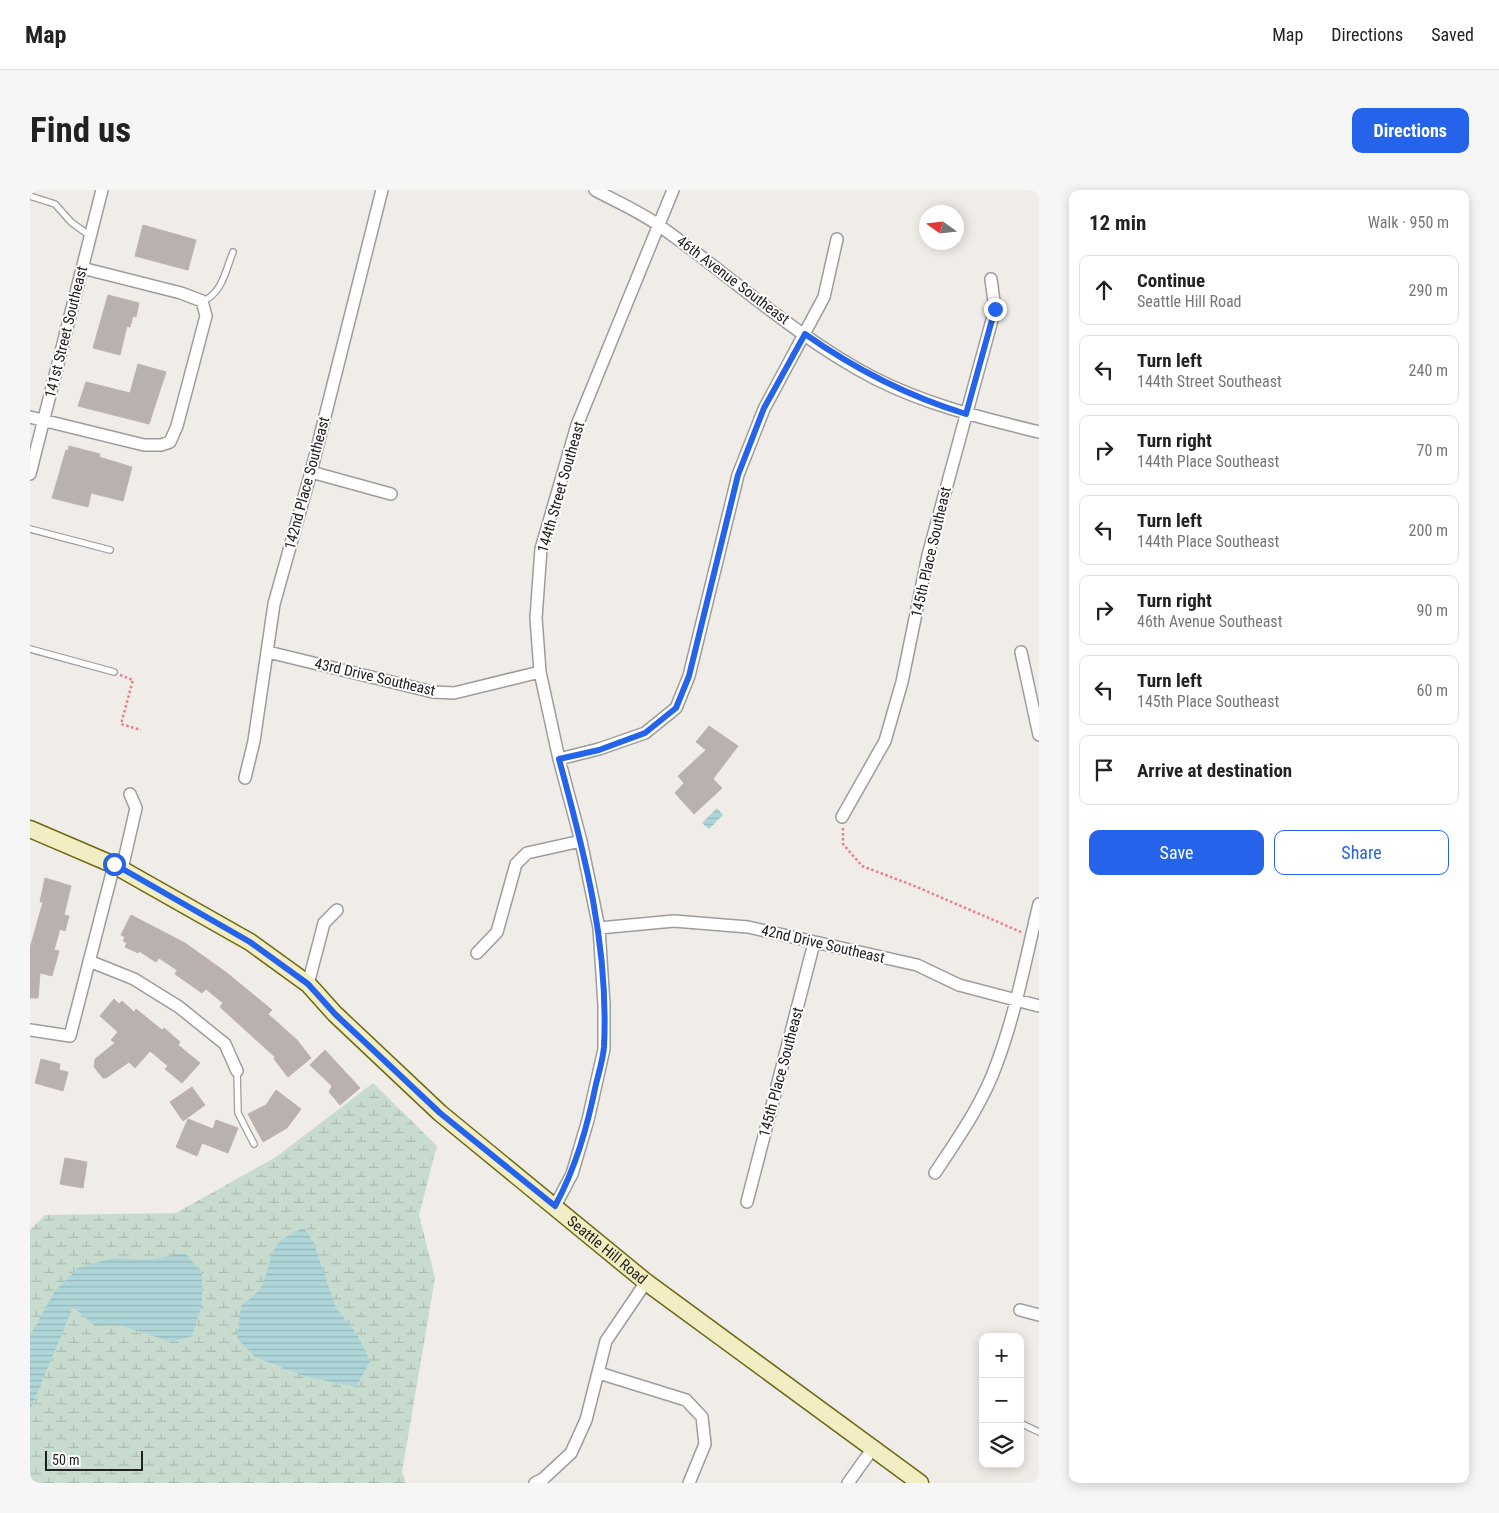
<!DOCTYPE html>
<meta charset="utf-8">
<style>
:root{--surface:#fff;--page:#f6f6f6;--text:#222;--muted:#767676;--line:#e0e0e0;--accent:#2563eb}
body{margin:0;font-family:"Roboto Condensed",sans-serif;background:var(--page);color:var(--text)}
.controls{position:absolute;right:15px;bottom:15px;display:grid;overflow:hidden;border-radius:10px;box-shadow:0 2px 12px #0003}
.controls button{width:45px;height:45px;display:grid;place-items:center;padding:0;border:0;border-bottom:1px solid var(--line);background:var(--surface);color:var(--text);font:25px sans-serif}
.compass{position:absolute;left:889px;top:15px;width:45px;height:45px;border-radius:50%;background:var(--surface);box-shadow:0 2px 12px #0003;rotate:284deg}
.scale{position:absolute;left:15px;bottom:12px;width:98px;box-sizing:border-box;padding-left:5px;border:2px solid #202020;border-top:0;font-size:14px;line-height:18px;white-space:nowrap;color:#202020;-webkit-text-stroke:4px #fff;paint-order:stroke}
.stop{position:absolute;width:15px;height:15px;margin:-11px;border:4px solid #2563eb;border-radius:50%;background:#fff}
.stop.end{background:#2563eb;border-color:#fff;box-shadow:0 1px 5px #0008}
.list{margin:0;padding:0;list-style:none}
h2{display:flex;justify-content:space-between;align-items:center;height:65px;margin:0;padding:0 20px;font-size:21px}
h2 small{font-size:16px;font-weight:400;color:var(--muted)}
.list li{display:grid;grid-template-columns:32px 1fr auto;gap:15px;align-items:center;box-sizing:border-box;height:70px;margin:0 10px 10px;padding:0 10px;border:1px solid var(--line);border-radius:10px}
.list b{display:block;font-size:19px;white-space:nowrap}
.list p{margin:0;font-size:16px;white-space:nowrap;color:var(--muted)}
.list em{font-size:16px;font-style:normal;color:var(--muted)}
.actions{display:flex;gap:10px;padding:15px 20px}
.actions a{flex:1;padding:11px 0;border:1px solid var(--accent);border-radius:10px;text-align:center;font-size:18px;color:var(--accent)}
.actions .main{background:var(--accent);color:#fff}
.icon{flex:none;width:28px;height:28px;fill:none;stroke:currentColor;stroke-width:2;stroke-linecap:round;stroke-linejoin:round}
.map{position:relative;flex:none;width:1009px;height:1293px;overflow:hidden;border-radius:10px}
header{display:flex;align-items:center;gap:30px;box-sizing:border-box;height:70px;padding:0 25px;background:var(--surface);border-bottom:1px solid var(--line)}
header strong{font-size:24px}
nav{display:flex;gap:28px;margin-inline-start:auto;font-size:18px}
.intro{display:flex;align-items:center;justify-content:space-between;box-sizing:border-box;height:120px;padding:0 30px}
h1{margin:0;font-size:35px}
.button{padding:12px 22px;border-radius:10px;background:var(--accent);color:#fff;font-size:18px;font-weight:700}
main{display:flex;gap:30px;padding:0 30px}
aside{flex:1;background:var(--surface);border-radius:10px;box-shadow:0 2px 12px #0003}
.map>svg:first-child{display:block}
</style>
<header>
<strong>Map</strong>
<nav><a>Map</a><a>Directions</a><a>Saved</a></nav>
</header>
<div class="intro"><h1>Find us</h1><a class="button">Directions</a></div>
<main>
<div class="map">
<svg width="1009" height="1293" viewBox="0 0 1009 1293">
<defs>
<pattern id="wetland-marsh" width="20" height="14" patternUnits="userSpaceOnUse" patternTransform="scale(1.25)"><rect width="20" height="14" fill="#c7dccf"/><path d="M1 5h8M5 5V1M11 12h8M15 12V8" fill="none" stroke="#abbcb1"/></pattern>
<pattern id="water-rules" width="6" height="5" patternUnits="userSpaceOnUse" patternTransform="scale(1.25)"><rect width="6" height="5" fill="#aed5d8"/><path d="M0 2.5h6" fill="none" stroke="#95b7b9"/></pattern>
</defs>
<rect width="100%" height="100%" fill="#f0ece8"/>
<path fill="url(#wetland-marsh)" d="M343 893 407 956 389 1025 405 1088 372 1282 376 1293H0V1040L15 1025 146 1023 246 967Z"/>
<path fill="url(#water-rules)" d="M687 618 693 625 679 639 672 633Z
M274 1038 283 1051 306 1118 326 1143 340 1171 326 1197 274 1186 225 1167 207 1148 211 1116C217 1111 227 1104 231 1097 246 1065 234 1054 274 1038Z
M155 1063 172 1083V1114L162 1146 141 1152 93 1136 64 1135 43 1117 0 1220V1146L25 1101 48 1078 83 1068 119 1070Z"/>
<path fill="#b9b1ae" stroke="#c0b2ac" d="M113 35 166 50 158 80 105 66Z
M78 105 109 113 106 127 103 126 100 137 97 136 90 165 63 158Z
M108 174 136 182 119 234 48 216 56 192 100 203Z
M39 256 70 264 69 267 102 277 93 311 61 303 58 317 22 308 36 260 38 261Z
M679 536 708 556 683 589 692 598 664 624 645 603 654 593 648 586 676 560 666 552Z
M15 688 41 696 34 725 39 726 35 741 30 739 24 760 29 761 22 786 10 783 8 808H0V758L13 712H10Z
M101 725 155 753 197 783 242 820 238 824 267 850 281 868 258 887 244 869 245 867 190 817 193 813 176 799 172 803 145 784 147 780 129 768 126 772 109 761 108 763 95 757 97 753 93 751 95 747 91 745Z
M84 809 89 814 92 811 104 822 106 819 132 840 134 838 150 852 148 855 170 873 152 893 135 879 138 876 120 861 105 878 99 872 76 888H73L64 877 65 869 85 853 81 850 88 842 70 826Z
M295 860 330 898 310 915 299 902 302 896 280 875Z
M11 869 30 874 29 880 38 882 33 901 5 893Z
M162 897 175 915 153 931 140 912Z
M246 900 271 919 257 938 233 952 218 924 236 915Z
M158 929 183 939 186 930 208 938 198 963 172 953 167 966 146 957Z
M35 968 57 972 53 998 30 994Z"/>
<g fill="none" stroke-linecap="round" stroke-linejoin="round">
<defs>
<path id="service" d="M0 6 25 14 41 32 60 46
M172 111C192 105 196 79 203 62
M0 339 80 360
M0 459 84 482
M207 881 208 923 224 954
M990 1233 1009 1242"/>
<path id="minor" d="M565 0C587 12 611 22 631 37 702 87 767 148 844 188 897 215 952 228 1009 242
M0 227 114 255H131L140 252 147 236 176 126 172 111 151 103 52 78
M281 282 361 304
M0 284 72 0
M238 462 403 502 424 503 510 482
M991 462 1009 545
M529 569 569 559 615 543 646 518 659 486 708 285 734 219 794 107 807 49
M215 588 224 551 244 414 281 282 352 0
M812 627 855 551 872 492 898 365 965 119 961 89
M92 679 106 618 100 604
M569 738 644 731 718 737 887 775 929 795 1009 816
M447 763 467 742 486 674 497 663 551 651
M59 771 104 789 149 817 195 854 207 881
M278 794 294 733 307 720
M0 840 40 846 84 675
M905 983C928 948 953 913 967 873 986 822 996 767 1009 714
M717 1012 784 753
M525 1016 542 984 558 930 574 859V815L569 738 551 651 529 569 510 482 506 428 511 359 547 235 643 0
M990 1120 1009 1125
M569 1183 656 1210 672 1227 675 1254 659 1293
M505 1293 513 1289 541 1263 556 1230 576 1151 616 1092
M818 1293 843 1258"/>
<g id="secondary">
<path id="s1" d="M0 639 84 675 220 752 278 794 305 824 410 923 616 1092 890 1293"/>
</g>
</defs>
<use href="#service" stroke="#9d9d9d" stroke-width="8"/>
<use href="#minor" stroke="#9d9d9d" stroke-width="14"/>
<use href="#secondary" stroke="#6c6813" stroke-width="19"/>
<path stroke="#ea7f86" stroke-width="2.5" stroke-dasharray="2.5 2.5" stroke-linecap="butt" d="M90 485 103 490 91 534 111 540
M813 638V654L832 676 887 697 991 742"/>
<use href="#service" stroke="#fff" stroke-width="5.5"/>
<use href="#minor" stroke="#fff" stroke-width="11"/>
<use href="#secondary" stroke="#f3edc3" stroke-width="16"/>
</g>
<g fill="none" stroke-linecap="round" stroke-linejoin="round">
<path stroke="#2563eb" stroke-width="6" d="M84 674 220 752 278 794 305 824 410 923 525 1016C546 977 557 938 566 894 569 882 573 869 574 857 579 756 555 665 529 569L569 560 615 543 646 518 659 486 708 285 734 218 775 144C825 179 877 206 936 224L965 119"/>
</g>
<g text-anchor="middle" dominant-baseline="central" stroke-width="4" stroke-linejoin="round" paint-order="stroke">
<g font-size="15" fill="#202020" stroke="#fff">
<text transform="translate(703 90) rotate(37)">46th Avenue Southeast</text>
<text transform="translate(36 142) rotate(-76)">141st Street Southeast</text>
<text transform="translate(277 293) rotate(-75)">142nd Place Southeast</text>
<text transform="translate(531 297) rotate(-74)">144th Street Southeast</text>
<text transform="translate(901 362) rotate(-77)">145th Place Southeast</text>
<text transform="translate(345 487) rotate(13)">43rd Drive Southeast</text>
<text transform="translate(793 754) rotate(13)">42nd Drive Southeast</text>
<text transform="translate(751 882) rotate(-75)">145th Place Southeast</text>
<text stroke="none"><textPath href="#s1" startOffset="720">Seattle Hill Road</textPath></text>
</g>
</g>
</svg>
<div class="controls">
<button>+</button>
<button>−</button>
<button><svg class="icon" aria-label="layers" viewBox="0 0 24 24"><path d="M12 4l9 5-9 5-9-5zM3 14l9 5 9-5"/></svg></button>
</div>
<svg class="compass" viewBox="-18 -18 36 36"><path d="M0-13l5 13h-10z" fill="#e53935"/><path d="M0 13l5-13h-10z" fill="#767676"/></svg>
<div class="scale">50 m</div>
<div class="stop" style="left:84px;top:674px"></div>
<div class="stop end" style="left:965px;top:119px"></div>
</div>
<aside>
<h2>12 min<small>Walk · 950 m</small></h2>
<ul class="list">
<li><svg class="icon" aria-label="ahead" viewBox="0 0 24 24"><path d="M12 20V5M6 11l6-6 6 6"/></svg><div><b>Continue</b><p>Seattle Hill Road</p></div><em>290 m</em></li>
<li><svg class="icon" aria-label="left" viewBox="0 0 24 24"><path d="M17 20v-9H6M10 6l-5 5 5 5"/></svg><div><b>Turn left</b><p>144th Street Southeast</p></div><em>240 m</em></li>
<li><svg class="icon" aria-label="right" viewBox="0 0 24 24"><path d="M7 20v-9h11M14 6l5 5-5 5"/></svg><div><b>Turn right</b><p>144th Place Southeast</p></div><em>70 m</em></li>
<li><svg class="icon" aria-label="left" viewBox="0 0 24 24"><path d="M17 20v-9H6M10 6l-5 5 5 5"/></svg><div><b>Turn left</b><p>144th Place Southeast</p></div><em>200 m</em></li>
<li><svg class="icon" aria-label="right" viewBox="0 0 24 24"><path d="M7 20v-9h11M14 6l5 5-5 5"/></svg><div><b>Turn right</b><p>46th Avenue Southeast</p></div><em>90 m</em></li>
<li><svg class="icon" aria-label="left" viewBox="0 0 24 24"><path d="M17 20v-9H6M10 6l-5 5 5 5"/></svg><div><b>Turn left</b><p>145th Place Southeast</p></div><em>60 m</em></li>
<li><svg class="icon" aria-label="arrive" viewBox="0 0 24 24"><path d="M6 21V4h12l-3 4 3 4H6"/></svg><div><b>Arrive at destination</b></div></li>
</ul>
<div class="actions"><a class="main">Save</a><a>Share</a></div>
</aside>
</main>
